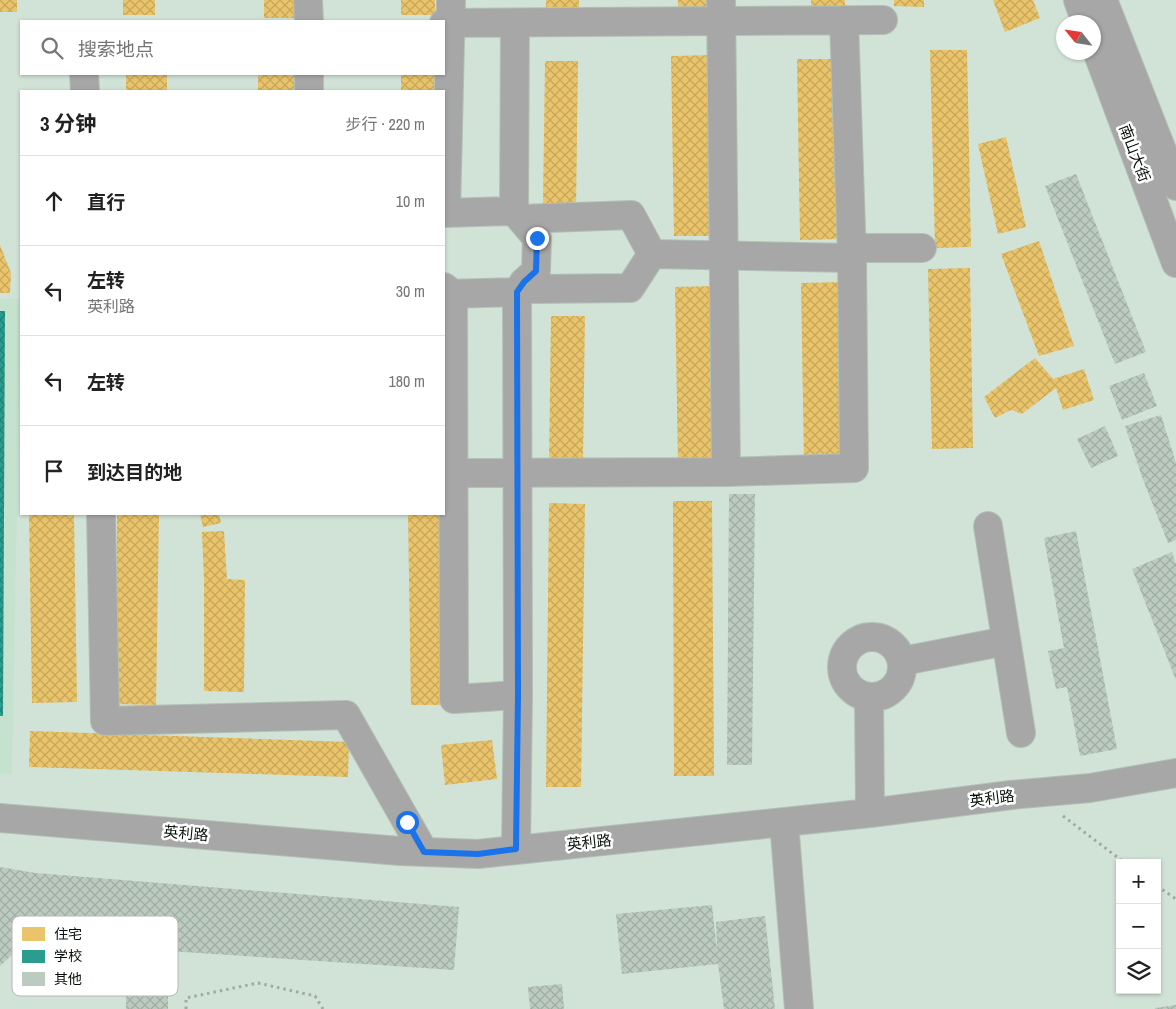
<!DOCTYPE html>
<html lang="zh">
<meta charset="utf-8">
<style>
:root{--surface:#fff;--page:#f6f6f6;--text:#222;--muted:#767676;--line:#e0e0e0}
body{margin:0;font-family:"Archivo Narrow","Noto Sans SC",sans-serif;background:var(--page);color:var(--text)}
.controls{position:absolute;right:15px;bottom:15px;display:grid;overflow:hidden;border-radius:0px;box-shadow:0 1px 4px #0004}
.controls button{width:45px;height:45px;display:grid;place-items:center;padding:0;border:0;border-bottom:1px solid var(--line);background:var(--surface);color:var(--text);font:25px sans-serif}
.compass{position:absolute;left:1056px;top:15px;width:45px;height:45px;border-radius:50%;background:var(--surface);box-shadow:0 1px 4px #0004;rotate:300deg}
.stop{position:absolute;width:15px;height:15px;margin:-11px;border:4px solid #1a73e8;border-radius:50%;background:#fff}
.stop.end{background:#1a73e8;border-color:#fff;box-shadow:0 1px 5px #0008}
.list{margin:0;padding:0;list-style:none}
h2{display:flex;justify-content:space-between;align-items:center;height:65px;margin:0;padding:0 20px;font-size:21px}
h2 small{font-size:16px;font-weight:400;color:var(--muted)}
.list li{display:grid;grid-template-columns:32px 1fr auto;gap:15px;align-items:center;box-sizing:border-box;height:90px;padding:0 20px;border-top:1px solid var(--line)}
.list b{display:block;font-size:19px;white-space:nowrap}
.list p{margin:0;font-size:16px;white-space:nowrap;color:var(--muted)}
.list em{font-size:16px;font-style:normal;color:var(--muted)}
.icon{flex:none;width:28px;height:28px;fill:none;stroke:currentColor;stroke-width:2;stroke-linecap:round;stroke-linejoin:round}
.map{position:relative;flex:none;width:1176px;height:1009px;overflow:hidden}
.search{position:absolute;background:var(--surface);box-shadow:0 1px 4px #0004;left:20px;top:20px;width:425px;height:55px;display:flex;align-items:center;gap:12px;box-sizing:border-box;padding:0 18px;border-radius:0px;color:var(--muted);font-size:19px}
.panel{position:absolute;background:var(--surface);box-shadow:0 1px 4px #0004;left:20px;top:90px;width:425px;height:425px;border-radius:0px}
.map>svg:first-child{display:block}
</style>
<div class="map">
<svg width="1176" height="1009" viewBox="0 0 1176 1009">
<defs>
<pattern id="homes-cross-hatch" width="8" height="8" patternUnits="userSpaceOnUse" patternTransform="scale(1.25)"><rect width="8" height="8" fill="#e9c46a"/><path d="M0 0l8 8M0 8l8-8" fill="none" stroke="#c6a75b"/></pattern>
<pattern id="schools-cross-hatch" width="8" height="8" patternUnits="userSpaceOnUse" patternTransform="scale(1.25)"><rect width="8" height="8" fill="#2a9d8f"/><path d="M0 0l8 8M0 8l8-8" fill="none" stroke="#227f73"/></pattern>
<pattern id="building-cross-hatch" width="8" height="8" patternUnits="userSpaceOnUse" patternTransform="scale(1.25)"><rect width="8" height="8" fill="#bccbc0"/><path d="M0 0l8 8M0 8l8-8" fill="none" stroke="#a0ada4"/></pattern>
</defs>
<rect width="100%" height="100%" fill="#d1e3d6"/>
<path fill="#c4e2cd" d="M0 299H21L12 774 0 773Z"/>
<path fill="url(#homes-cross-hatch)" d="M0 0H17V12H0Z
M123 0H155V15H123Z
M264 0H298V18H264Z
M401 0H435V15H401Z
M546 0H579V7H546Z
M678 0H712V10H678Z
M811 0H845V11L811 12Z
M894 0H924V7L894 6Z
M993 0H1033L1040 18 1005 32Z
M930 50H967L971 247 935 248Z
M712 55 715 236H674L671 56Z
M797 59H839L841 239 800 240Z
M545 61H578L576 207H543Z
M126 74H167V91H126Z
M258 74H299V91H258Z
M401 74H435V91H401Z
M1006 137 1026 227 998 234 978 144Z
M1039 241 1074 346 1039 356 1001 254Z
M0 245 11 273 10 293H0Z
M970 268 973 448 932 449 928 269Z
M843 282 846 462 804 463 801 283Z
M716 286 719 467 678 468 675 287Z
M551 316H585L583 462H549Z
M1035 358 1053 379 1084 369 1094 400 1063 410 1056 388 1022 414 1011 410 995 418 984 397Z
M673 501H712L714 776H674Z
M549 503 585 504 581 787H546Z
M29 514H74L77 702 32 703Z
M117 514H159L156 705 116 704Z
M200 514H219L221 523 203 527Z
M408 514H444L447 705H411Z
M224 531 227 579 245 580 244 692 204 691V580L202 532Z
M30 731 349 742 348 777 29 767Z
M492 740 497 779 445 785 441 745Z"/>
<path fill="url(#schools-cross-hatch)" d="M0 311H5L3 716H0Z"/>
<path fill="url(#building-cross-hatch)" d="M1076 174 1146 352 1115 364 1045 186Z
M1144 373 1157 406 1122 420 1109 386Z
M1161 415 1176 463V540L1168 543 1142 477 1125 426Z
M1105 426 1118 456 1091 468 1077 439Z
M729 494H755L752 765H727Z
M1076 531 1117 749 1080 756 1067 687 1056 689 1048 651 1064 648 1044 538Z
M1172 552 1176 564V680L1132 569Z
M0 867 36 873 459 907 454 970 168 951V1009H126V947L27 941 0 966Z
M712 905 717 952 716 922 765 916 775 1009H724L718 964 622 974 616 914Z
M562 984 564 1009H530L528 987Z
M1176 1005V1009H1155V1008Z"/>
<g fill="none" stroke-linecap="round" stroke-linejoin="round">
<defs>
<path id="minor" d="M308 0 309 21
M721 0 726 472
M1078 0 1086 22
M1103 0 1176 186
M444 23 883 20
M1094 43 1176 263
M84 74 85 91
M309 74V91
M514 211 515 23
M444 213 514 211 537 238 536 271 524 282 517 292 444 294
M446 213 451 0
M521 219 631 215 652 254
M852 248H922
M652 254 852 258 844 20
M524 282 532 289 630 288 652 254
M444 287 453 294 454 699 518 695 516 849
M517 292 518 695
M444 473 726 472 854 468 852 258
M101 514 105 721 346 715 424 852
M988 526 1021 733
M842 667a30 30 0 1 1 60 0a30 30 0 1 1-60 0Z
M903 661 1006 641
M869 698 870 813
M0 818 400 851 478 854 870 813 1011 795 1090 788 1176 773
M784 822 799 1009"/>
</defs>
<use href="#minor" stroke="#b2c0b6" stroke-width="30"/>
<path stroke="#a2a8a3" stroke-width="3" stroke-dasharray="2.5 4" stroke-linecap="butt" d="M1063 816 1125 863
M1157 886 1176 899
M186 1009V998L258 983 315 996 323 1009"/>
<use href="#minor" stroke="#a6a7a6" stroke-width="28"/>
</g>
<g fill="none" stroke-linecap="round" stroke-linejoin="round">
<path stroke="#1a73e8" stroke-width="6" d="M407 822 424 852 478 854 516 849 518 695 517 292 524 282 536 271 537 238"/>
</g>
<g text-anchor="middle" dominant-baseline="central" stroke-width="5" stroke-linejoin="round" paint-order="stroke">
<g font-size="15" fill="#061109" stroke="#fff">
<text transform="translate(1135 153) rotate(69)">南山大街</text>
<text transform="translate(992 798) rotate(-7)">英利路</text>
<text transform="translate(186 833) rotate(5)">英利路</text>
<text transform="translate(589 842) rotate(-6)">英利路</text>
</g>
</g>
<rect x="12" y="916" width="166" height="80" rx="8" fill="#fff" stroke="#b4b8b5" stroke-width="1"/>
<rect x="22" y="927" width="23" height="14" fill="#e9c46a"/>
<rect x="22" y="950" width="23" height="13" fill="#2a9d8f"/>
<rect x="22" y="972" width="23" height="14" fill="#bccbc0"/>
<g font-size="14" fill="#061109">
<text x="54" y="939">住宅</text>
<text x="54" y="961">学校</text>
<text x="54" y="984">其他</text>
</g>
</svg>
<div class="controls">
<button>+</button>
<button>−</button>
<button><svg class="icon" aria-label="layers" viewBox="0 0 24 24"><path d="M12 4l9 5-9 5-9-5zM3 14l9 5 9-5"/></svg></button>
</div>
<svg class="compass" viewBox="-18 -18 36 36"><path d="M0-13l5 13h-10z" fill="#e53935"/><path d="M0 13l5-13h-10z" fill="#767676"/></svg>
<div class="stop" style="left:407px;top:822px"></div>
<div class="stop end" style="left:537px;top:238px"></div>
<div class="search"><svg class="icon" aria-label="search" viewBox="0 0 24 24"><circle cx="10" cy="10" r="6"/><path d="M15 15l6 6"/></svg>搜索地点</div>
<section class="panel">
<h2>3 分钟<small>步行 · 220 m</small></h2>
<ul class="list">
<li><svg class="icon" aria-label="ahead" viewBox="0 0 24 24"><path d="M12 20V5M6 11l6-6 6 6"/></svg><div><b>直行</b></div><em>10 m</em></li>
<li><svg class="icon" aria-label="left" viewBox="0 0 24 24"><path d="M17 20v-9H6M10 6l-5 5 5 5"/></svg><div><b>左转</b><p>英利路</p></div><em>30 m</em></li>
<li><svg class="icon" aria-label="left" viewBox="0 0 24 24"><path d="M17 20v-9H6M10 6l-5 5 5 5"/></svg><div><b>左转</b></div><em>180 m</em></li>
<li><svg class="icon" aria-label="arrive" viewBox="0 0 24 24"><path d="M6 21V4h12l-3 4 3 4H6"/></svg><div><b>到达目的地</b></div></li>
</ul>
</section>
</div>
